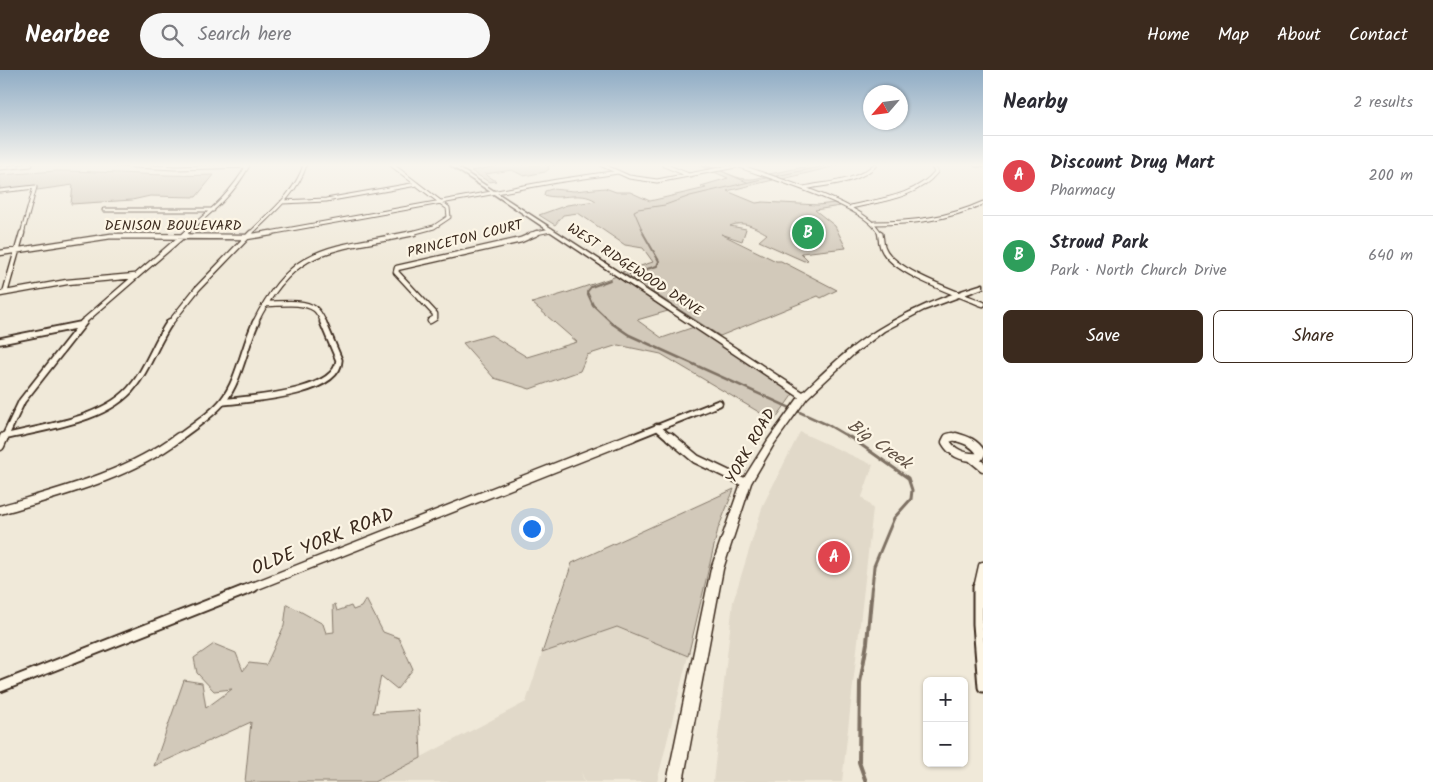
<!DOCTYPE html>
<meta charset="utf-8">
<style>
:root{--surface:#fff;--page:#f7f7f7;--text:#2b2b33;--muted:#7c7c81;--line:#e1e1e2;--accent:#3b2a1e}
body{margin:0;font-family:Kalam,sans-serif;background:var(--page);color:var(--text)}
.controls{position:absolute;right:15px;bottom:15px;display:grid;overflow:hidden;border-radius:8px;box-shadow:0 1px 4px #0004}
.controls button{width:45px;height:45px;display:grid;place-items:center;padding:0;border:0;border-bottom:1px solid var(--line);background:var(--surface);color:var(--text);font:25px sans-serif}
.compass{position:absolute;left:863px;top:15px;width:45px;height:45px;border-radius:50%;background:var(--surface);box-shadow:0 1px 4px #0004;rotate:242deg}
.you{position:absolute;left:531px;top:458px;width:18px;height:18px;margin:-12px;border:4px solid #fff;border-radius:50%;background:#1a73e8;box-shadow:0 0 0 8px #1a73e833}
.badge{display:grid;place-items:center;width:32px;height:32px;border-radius:50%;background:var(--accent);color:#fff;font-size:16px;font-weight:700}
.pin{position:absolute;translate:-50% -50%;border:2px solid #fff;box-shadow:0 1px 5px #0006}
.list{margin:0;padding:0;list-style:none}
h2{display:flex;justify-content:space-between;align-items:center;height:65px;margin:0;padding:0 20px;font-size:21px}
h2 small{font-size:16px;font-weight:400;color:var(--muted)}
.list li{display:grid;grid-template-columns:32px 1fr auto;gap:15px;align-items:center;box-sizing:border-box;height:80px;padding:0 20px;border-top:1px solid var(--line)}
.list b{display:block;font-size:19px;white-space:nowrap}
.list p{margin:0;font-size:16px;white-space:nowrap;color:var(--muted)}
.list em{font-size:16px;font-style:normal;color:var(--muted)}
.actions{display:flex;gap:10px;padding:15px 20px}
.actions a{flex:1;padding:11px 0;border:1px solid var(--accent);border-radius:8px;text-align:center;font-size:18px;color:var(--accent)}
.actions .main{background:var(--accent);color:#fff}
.icon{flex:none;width:28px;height:28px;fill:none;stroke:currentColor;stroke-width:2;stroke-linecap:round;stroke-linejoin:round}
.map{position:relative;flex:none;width:983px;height:712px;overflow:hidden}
header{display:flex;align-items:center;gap:30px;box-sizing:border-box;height:70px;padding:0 25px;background:var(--accent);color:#fff}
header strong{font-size:24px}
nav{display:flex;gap:28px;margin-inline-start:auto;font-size:18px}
.search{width:350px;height:45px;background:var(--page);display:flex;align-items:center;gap:12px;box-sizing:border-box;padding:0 18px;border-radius:28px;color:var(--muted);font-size:19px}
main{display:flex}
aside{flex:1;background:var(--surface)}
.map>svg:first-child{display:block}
</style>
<header>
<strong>Nearbee</strong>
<div class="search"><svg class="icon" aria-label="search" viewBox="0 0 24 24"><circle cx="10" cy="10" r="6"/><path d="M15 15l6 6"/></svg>Search here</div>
<nav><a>Home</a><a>Map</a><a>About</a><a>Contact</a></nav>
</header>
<main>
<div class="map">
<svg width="983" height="712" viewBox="0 0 983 712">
<rect width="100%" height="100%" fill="#f0e9d9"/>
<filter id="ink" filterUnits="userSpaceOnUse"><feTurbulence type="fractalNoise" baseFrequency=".02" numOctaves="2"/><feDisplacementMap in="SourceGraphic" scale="10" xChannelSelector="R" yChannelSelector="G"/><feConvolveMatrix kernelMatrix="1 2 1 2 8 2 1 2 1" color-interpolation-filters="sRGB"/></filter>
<g filter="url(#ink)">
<path fill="#e1d9c9" d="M800 362 873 395 862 427 873 439 842 712H713L733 532 763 435Z
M617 557 688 586 657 712H585L581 701 584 712H374L526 632 542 583Z"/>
<path fill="#d2c9ba" stroke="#867a6c" d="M502 95H554L548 96 549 99 545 102 524 106 512 100 485 104 496 111 489 112 471 101Z
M698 95C717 95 732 109 747 109 759 110 759 104 773 110L727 121 756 133 763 132 818 135 834 133 840 136 815 140 835 156 846 178 801 183 808 190 804 191 759 171 767 164C755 157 743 150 730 156L746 159 742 171 721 164 776 191H781L837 220 821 228 818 226 720 266 622 202 653 192 643 178 625 175 578 143 563 145 555 155 539 145 567 135 596 131C580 120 562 131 544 125L545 121 552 119 574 121 605 118 616 122H630L650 131 706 118 701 116 728 108Z
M814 95H840L783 109 769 104Z
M56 101C109 101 161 107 214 105L196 127 150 126 132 130 71 134 73 115 37 120V117L34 116 0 121V105Z
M617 206 668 241 637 250 662 268 694 257 793 324 774 351 661 284 618 275 587 285 580 301 530 319 494 308 463 273 491 265 527 287 577 272 532 233 566 223Z
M734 419 718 459 688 586 617 557 542 583 572 493Z
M366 529 383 562 399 568 413 599 397 619 381 606 373 643 419 640 421 688 374 712H245L251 652 154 696 184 610 202 613 206 638 232 619 214 621 197 603 194 588 214 574 236 583 243 601 249 593 266 595 284 556 287 534 323 554 326 563 334 562 333 535 335 534 337 541 351 536 353 540 361 537Z"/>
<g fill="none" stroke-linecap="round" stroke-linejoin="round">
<path stroke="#7e7163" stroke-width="1" d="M703 95 714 99
M721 101 747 112
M776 106 830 95
M644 164 634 141 638 139 665 135 690 126 766 108"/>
<path stroke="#7e7163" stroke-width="2" d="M630 204 657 196 659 191 643 163
M610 210 591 217 587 222 593 235 612 253"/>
<path stroke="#7e7163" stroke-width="2.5" d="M610 252 629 265 828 355 852 369"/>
<path stroke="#7e7163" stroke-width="3" d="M850 367 908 408 912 420 911 429 894 448 874 496 872 518"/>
<path stroke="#7e7163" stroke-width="4" d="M866 712 859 692 860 613 867 573 872 517"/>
<defs>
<path id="street-far4" d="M115 95 176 98 247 96
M392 95 448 138 449 147 434 157 408 164
M602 95 629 107 657 111 741 95
M664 95 691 106
M737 95C768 107 869 135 880 164
M976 95H983
M0 98 31 95
M804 118C827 113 857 113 875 95
M0 121 35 117 22 164
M282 132 326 130 417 114
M851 137C880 130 916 127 936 102L932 95
M104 140H213
M874 153C912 153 948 149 983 133
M184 164C209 143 233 124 248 95
M250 164C271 143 296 124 305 95
M264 164 557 111 618 102
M531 164 551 160"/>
<path id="street-far3" d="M880 163C881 167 881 174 883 178 892 202 959 224 983 234
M0 183 111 166 247 167 271 163
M5 223 22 163
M0 224 67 212 135 206
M266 234C280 234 303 230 315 239 319 242 322 249 324 253
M430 251 435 248V244L396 202 397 198 521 170 537 163
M82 253 186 163
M170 253 197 219 251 163
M255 253C295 171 335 180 414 163"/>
<path id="street-far2" d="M0 271 80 255
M223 332C249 329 338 324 339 290L323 252
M657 357 671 369
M4 367C44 357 108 350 134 315 149 296 156 272 170 252
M4 369 22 331 84 252
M177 369C192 357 211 346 223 331 240 309 244 277 256 252
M629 369 719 333
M948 369 954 367 961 369"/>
<path id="street-far1" d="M670 367 696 389 746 413
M952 367 948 368 946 372C953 384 965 388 979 387L981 383C975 373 967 370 956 367
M0 376 4 367
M972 388 983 397
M0 440C61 422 127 406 179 367
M250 518 632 367
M978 518 983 496"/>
<path id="street" d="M978 517V554L983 617
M0 617 253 517"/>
<path id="secondary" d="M450 95H454L803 322C818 308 833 293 849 280 888 249 936 228 983 214V218L924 240 884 261 854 284 807 328 774 374 751 413 723 499 683 712H667L711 499 741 413 768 370 799 327Z"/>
</defs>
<use href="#street-far4" stroke="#3b2a1e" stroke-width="5"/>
<use href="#street-far3" stroke="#3b2a1e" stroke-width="7"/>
<use href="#street-far2" stroke="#3b2a1e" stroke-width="9"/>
<use href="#street-far1" stroke="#3b2a1e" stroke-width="11"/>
<use href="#street" stroke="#3b2a1e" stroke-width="13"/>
<use href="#secondary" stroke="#3b2a1e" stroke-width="3"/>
<use href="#street-far4" stroke="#fcf5e5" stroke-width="3"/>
<use href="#street-far3" stroke="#fcf5e5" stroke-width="4.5"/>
<use href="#street-far2" stroke="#fcf5e5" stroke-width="5.5"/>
<use href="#street-far1" stroke="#fcf5e5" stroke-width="8"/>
<use href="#street" stroke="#fcf5e5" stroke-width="9"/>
<use href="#secondary" fill="#fcf5e5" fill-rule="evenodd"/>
</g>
</g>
<linearGradient id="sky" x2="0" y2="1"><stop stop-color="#8facc5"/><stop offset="0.49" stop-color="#f8f5ee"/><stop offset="1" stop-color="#f8f5ee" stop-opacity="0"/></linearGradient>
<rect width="983" height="194" fill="url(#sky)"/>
<g text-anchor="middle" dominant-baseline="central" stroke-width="4.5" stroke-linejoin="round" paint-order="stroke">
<g font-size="14" fill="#3b2a1e" stroke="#fcf5e5">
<text x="173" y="156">DENISON BOULEVARD</text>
<text transform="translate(465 169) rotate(-14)">PRINCETON COURT</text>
<text transform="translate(635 200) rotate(33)">WEST RIDGEWOOD DRIVE</text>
</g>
<g font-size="16" fill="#3b2a1e" stroke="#fcf5e5">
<text transform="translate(751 376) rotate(-60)">YORK ROAD</text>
</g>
<g font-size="18" font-style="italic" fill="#625346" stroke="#fcf5e5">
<text transform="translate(879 375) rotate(35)">Big Creek</text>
</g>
<g font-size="19" fill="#3b2a1e" stroke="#fcf5e5">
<text transform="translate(323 472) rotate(-22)">OLDE YORK ROAD</text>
</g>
</g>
</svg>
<div class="controls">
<button>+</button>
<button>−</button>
</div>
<svg class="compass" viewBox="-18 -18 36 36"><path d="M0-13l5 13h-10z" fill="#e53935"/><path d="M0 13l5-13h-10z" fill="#7c7c81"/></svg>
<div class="you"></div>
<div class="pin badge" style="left:834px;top:487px;background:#e0444e">A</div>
<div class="pin badge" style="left:808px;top:163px;background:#2e9e5b">B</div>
</div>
<aside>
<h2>Nearby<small>2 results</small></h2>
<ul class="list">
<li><span class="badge" style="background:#e0444e">A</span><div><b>Discount Drug Mart</b><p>Pharmacy</p></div><em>200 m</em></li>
<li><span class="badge" style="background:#2e9e5b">B</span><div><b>Stroud Park</b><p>Park · North Church Drive</p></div><em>640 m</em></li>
</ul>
<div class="actions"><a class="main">Save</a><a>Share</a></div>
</aside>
</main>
